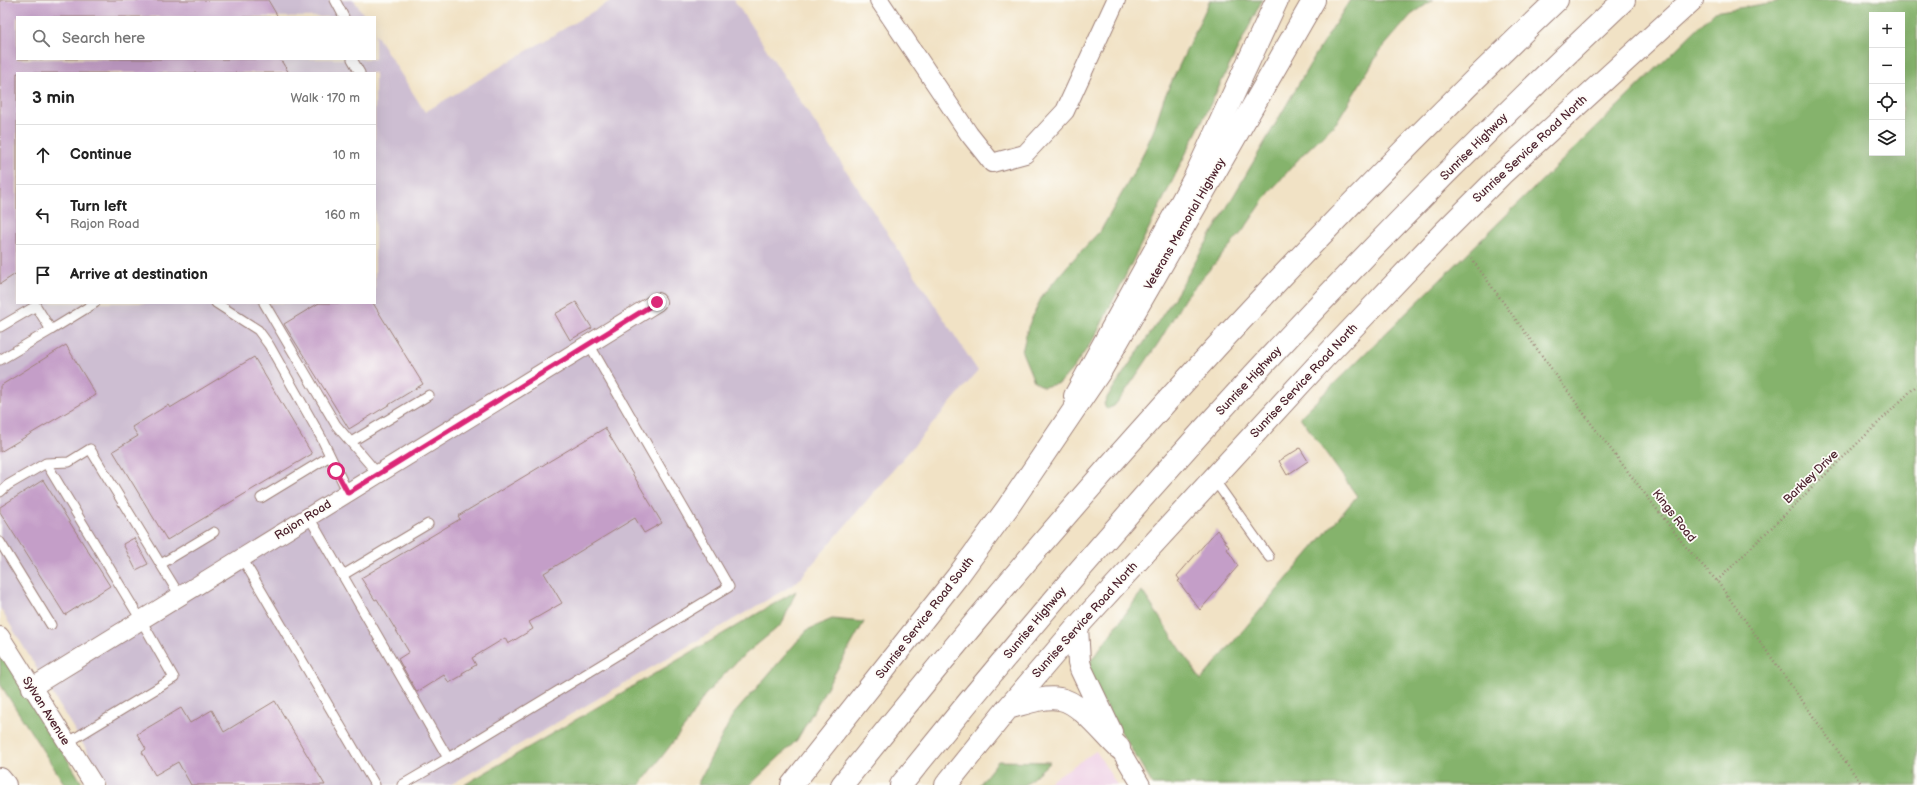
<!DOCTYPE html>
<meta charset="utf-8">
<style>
:root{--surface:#fff;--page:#f6f6f6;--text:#222;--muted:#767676;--line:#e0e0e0}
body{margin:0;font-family:"Balsamiq Sans",sans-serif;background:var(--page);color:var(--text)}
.controls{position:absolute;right:12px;top:12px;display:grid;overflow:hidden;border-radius:0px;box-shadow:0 4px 16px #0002}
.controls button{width:36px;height:36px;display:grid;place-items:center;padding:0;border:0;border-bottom:1px solid var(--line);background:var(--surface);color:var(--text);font:20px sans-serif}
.stop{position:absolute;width:12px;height:12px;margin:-9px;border:3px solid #db2777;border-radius:50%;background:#fff}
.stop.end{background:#db2777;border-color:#fff;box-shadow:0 1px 4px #0008}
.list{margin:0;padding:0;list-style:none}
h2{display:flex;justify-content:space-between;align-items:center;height:52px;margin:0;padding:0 16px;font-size:17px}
h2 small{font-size:13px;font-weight:400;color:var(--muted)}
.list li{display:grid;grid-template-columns:26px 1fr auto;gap:12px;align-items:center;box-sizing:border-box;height:60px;padding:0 16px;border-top:1px solid var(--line)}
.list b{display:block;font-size:15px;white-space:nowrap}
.list p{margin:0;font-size:13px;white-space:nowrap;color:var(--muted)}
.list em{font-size:13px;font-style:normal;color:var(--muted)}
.icon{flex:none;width:22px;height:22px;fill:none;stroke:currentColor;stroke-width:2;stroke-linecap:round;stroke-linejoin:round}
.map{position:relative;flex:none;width:1917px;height:785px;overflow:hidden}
.search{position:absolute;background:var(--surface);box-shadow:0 4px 16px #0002;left:16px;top:16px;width:360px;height:44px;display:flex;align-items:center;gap:10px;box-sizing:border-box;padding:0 14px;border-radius:0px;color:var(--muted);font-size:15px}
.panel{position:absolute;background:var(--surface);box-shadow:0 4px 16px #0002;left:16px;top:72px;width:360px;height:232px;border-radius:0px}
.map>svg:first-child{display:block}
</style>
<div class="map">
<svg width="1917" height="785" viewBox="0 0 1917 785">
<rect width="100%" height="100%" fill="#fdfcf7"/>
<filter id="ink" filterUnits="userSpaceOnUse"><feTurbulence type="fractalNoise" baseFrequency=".025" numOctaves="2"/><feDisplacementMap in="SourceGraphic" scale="8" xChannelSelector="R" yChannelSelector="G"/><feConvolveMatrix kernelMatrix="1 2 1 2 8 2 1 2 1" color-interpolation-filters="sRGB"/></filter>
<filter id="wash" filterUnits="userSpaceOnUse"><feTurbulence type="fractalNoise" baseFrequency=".012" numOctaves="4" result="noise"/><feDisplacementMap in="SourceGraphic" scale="16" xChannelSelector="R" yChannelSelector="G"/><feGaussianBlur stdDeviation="0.9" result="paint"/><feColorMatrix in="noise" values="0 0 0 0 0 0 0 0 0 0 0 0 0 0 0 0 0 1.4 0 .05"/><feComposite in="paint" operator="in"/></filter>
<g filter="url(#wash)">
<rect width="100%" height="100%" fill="#f1e2c5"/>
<path fill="#efd0e6" d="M1096 751 1117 785H1044Z"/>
<path fill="#cdbed2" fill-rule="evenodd" d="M0 0H354L365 17H17V59H375V33L425 112 612 0H734L978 371 796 583 450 785H108L0 608ZM17 73H375V303H17Z"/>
<path fill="#85b36c" stroke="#68694c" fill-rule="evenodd" d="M1210 0H1262L1095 337 1074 367 1060 383 1043 387 1034 381 1022 352 1028 327 1042 296 1069 264 1101 230 1138 165 1153 132 1164 98Z
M1350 0H1433L1411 15 1380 51 1336 123 1302 155 1269 193 1242 232 1185 298 1159 342 1123 395 1114 406 1107 409 1104 404 1108 396 1176 295 1316 54Z
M1788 0H1917V785H1153L1084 670 1142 591 1201 680 1357 496 1300 417 1714 12ZM1872 15H1902V153H1872Z
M796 591 782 624 737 661 704 696 687 724 640 785H464Z
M832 619 864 622 797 740 750 785H697L733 715 807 630Z
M0 648 83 785H65L0 684Z
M998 761 1050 762 1025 785H979Z"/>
<g id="blocks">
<path fill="#c49ec8" d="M0 0H268L278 17H17V59H280L289 73H17V273L0 284Z
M576 302 592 328 570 340 555 314Z
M319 303H373L423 384 349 429 284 324Z
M66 345 96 395 0 452V386Z
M254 357 312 454 167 540 113 451 138 436 132 427 168 405 170 408Z
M605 428 662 523 644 533 635 518 544 573 562 603 529 622 533 629 508 644 505 638 472 658 476 665 462 673 463 675 449 683 444 675 417 692 398 659 409 652 377 599 375 600 361 578 460 519 458 516Z
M1300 448 1308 461 1287 475 1279 461Z
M43 480 110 586 65 615 0 512V507Z
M1217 530 1229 547 1227 549 1238 566 1200 610 1178 581 1180 580 1177 576Z
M134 538 148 564 136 570 123 544Z
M275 701 325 785H191L178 762 155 775 142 752 146 749 137 734 181 708 190 723 212 710 224 732Z"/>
</g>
</g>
<g filter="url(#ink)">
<use href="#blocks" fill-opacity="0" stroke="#9e8078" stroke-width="1"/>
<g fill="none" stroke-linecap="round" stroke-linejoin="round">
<defs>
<path id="lane" d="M335 0 344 17
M352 59 360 73
M216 303 258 330 269 345 321 437 348 493
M264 303 336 425 378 474
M0 327 36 306 51 330 0 360
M51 330 95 303
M351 442 429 395
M46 463 141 620 174 678 67 743
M1213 478 1269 557
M0 492 8 485 46 463 69 462 90 449 180 596
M261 498 330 456
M309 517 448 758 402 785
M0 542 51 625
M242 558 375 785
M161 564 214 532
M343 575 428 524
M448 758 729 587 589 344"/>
<path id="street" d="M879 0 969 134 992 163 1025 154 1065 111 1116 0
M0 636 94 785
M31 688 657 302
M1119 748 1141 785"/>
<path id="secondary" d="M1075 396 1194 179 1277 0"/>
<path id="highway" d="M1077 627 1079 662 1081 669 1111 732
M1008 708C1024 704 1043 696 1060 699 1080 702 1104 734 1119 748
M0 779 5 785
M792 785 957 577 1008 507 1101 370 1314 0
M842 785C1062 509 1300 244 1557 0
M901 785C1123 508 1365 244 1624 0
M946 785 1008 708 1077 627 1324 358 1442 234 1502 174 1692 0"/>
</defs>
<use href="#lane" stroke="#9e8078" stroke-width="11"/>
<use href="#street" stroke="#9e8078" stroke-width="20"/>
<use href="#secondary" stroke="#9e8078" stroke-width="24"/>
<use href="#highway" stroke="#9e8078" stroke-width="24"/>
<path stroke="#9e8078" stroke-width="2.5" stroke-dasharray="1 3" stroke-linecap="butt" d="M1471 258 1593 426 1685 546 1717 581 1862 785
M1717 581 1917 385"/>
<use href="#lane" stroke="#fff" stroke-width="9"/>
<use href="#street" stroke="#fff" stroke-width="18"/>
<use href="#secondary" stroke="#fff" stroke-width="22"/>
<use href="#highway" stroke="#fff" stroke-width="22"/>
</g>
</g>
<g fill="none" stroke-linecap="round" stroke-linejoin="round" filter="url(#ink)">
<path stroke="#db2777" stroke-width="5" d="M336 471 348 493 657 302"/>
</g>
<g text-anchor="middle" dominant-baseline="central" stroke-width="3.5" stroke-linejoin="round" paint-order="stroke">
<g font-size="12" fill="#4a1f2b" stroke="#fdfcf7">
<text transform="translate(1474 147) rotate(-45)">Sunrise Highway</text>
<text transform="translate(1530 149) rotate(-43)">Sunrise Service Road North</text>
<text transform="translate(1185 224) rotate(-60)">Veterans Memorial Highway</text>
<text transform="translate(1249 381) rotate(-47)">Sunrise Highway</text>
<text transform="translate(1304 381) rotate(-47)">Sunrise Service Road North</text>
<text transform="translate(1811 477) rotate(-44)">Barkley Drive</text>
<text transform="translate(1674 516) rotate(52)">Kings Road</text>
<text transform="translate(303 520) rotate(-32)">Rajon Road</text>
<text transform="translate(925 618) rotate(-52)">Sunrise Service Road South</text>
<text transform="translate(1085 620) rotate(-48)">Sunrise Service Road North</text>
<text transform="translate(1035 623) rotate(-50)">Sunrise Highway</text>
<text transform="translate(46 711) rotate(58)">Sylvan Avenue</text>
</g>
</g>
</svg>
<div class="controls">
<button>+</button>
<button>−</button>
<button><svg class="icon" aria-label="locate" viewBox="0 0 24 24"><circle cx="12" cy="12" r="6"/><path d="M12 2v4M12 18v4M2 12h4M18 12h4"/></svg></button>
<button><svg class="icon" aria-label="layers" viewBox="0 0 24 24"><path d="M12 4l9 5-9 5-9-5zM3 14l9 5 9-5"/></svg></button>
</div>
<div class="stop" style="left:336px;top:471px"></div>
<div class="stop end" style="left:657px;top:302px"></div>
<div class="search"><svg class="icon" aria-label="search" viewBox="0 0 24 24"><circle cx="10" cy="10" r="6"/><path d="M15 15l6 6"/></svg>Search here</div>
<section class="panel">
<h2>3 min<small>Walk · 170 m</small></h2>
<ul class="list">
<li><svg class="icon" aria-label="ahead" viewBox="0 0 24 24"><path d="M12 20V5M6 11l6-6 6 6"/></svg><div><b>Continue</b></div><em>10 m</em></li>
<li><svg class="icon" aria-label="left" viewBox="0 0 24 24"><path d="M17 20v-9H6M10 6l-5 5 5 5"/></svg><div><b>Turn left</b><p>Rajon Road</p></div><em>160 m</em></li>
<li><svg class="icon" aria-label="arrive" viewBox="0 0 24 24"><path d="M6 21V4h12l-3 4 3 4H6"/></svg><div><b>Arrive at destination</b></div></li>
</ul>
</section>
</div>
